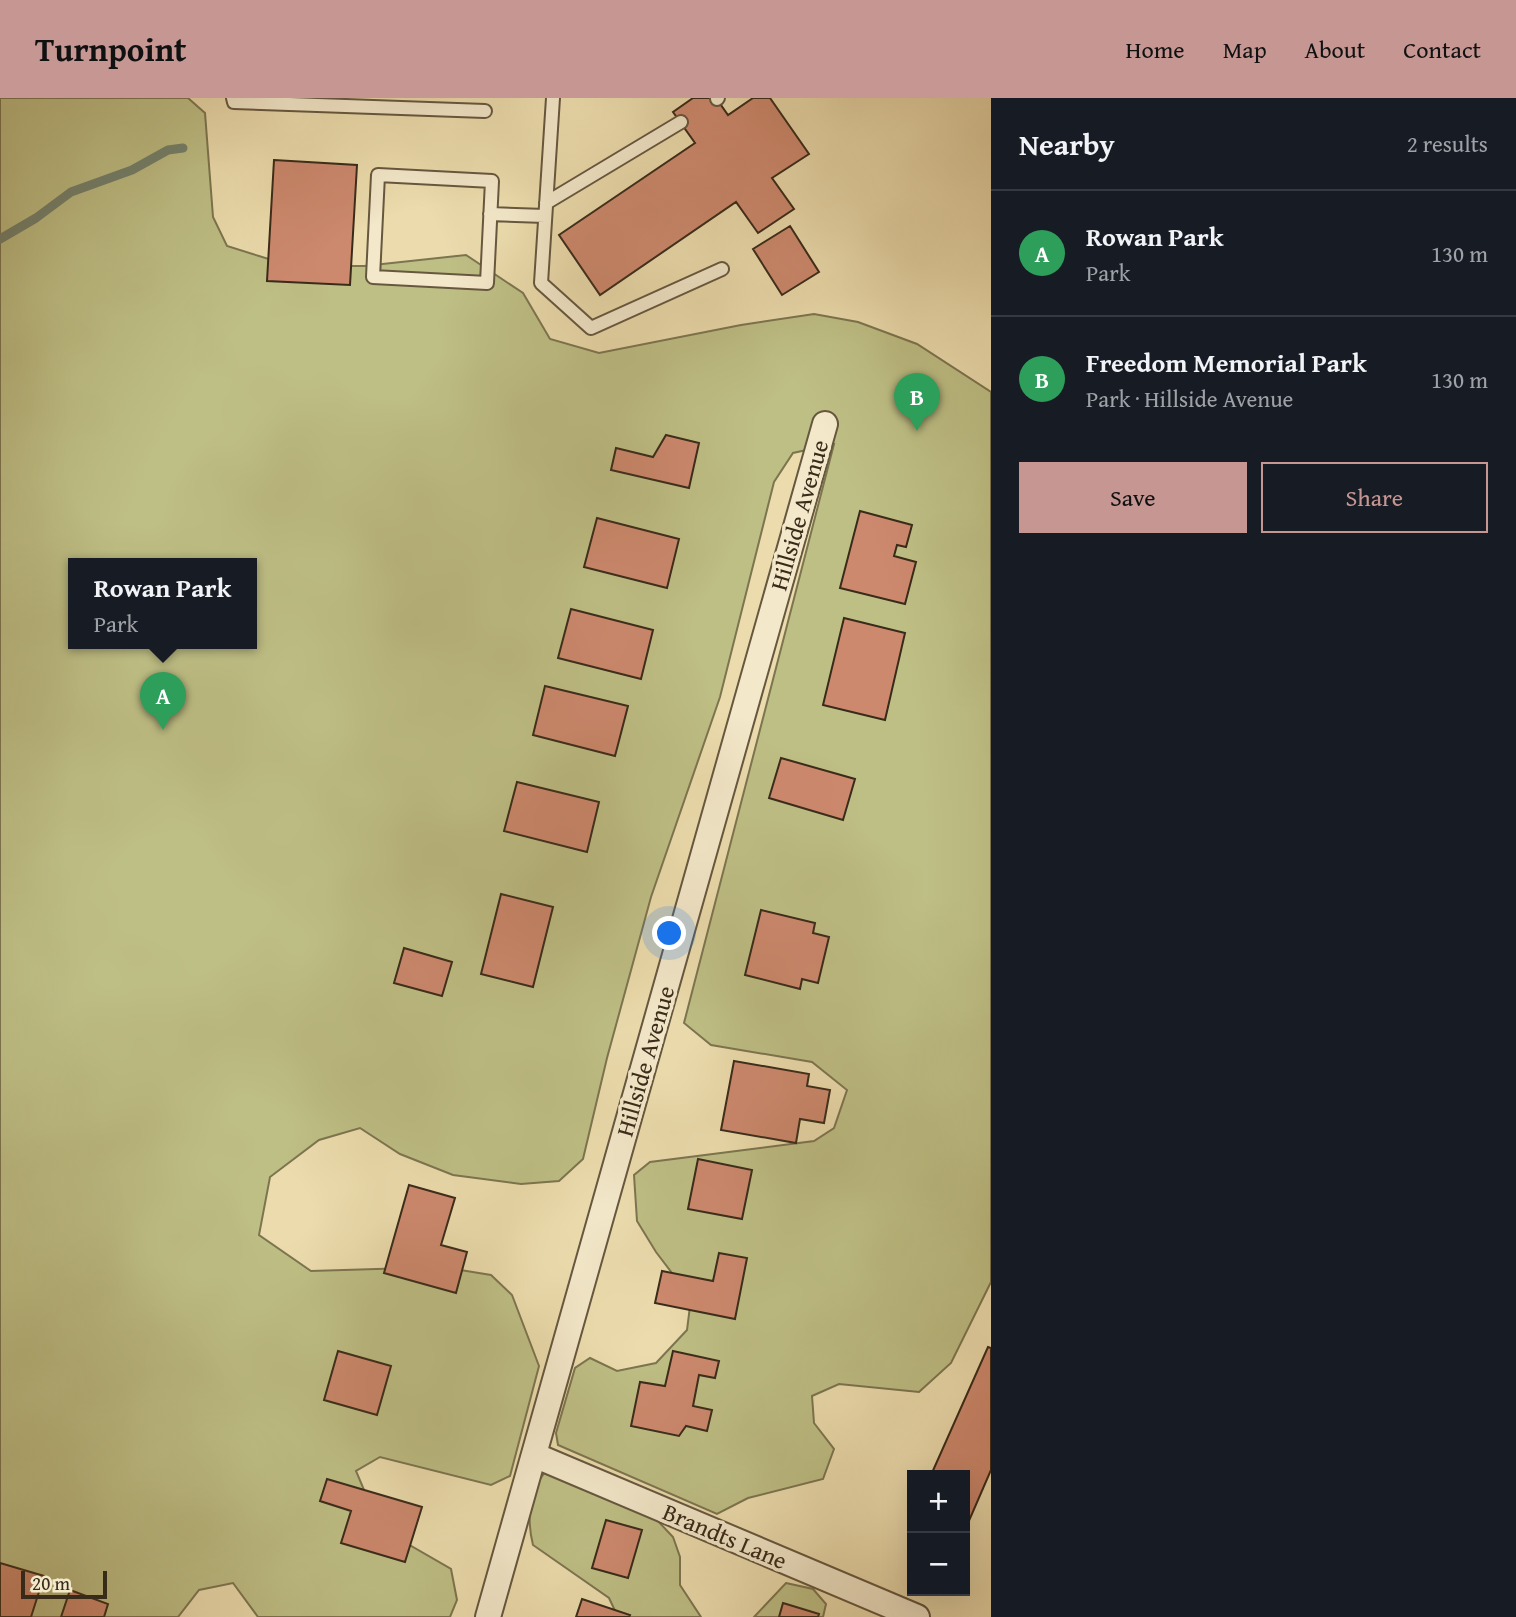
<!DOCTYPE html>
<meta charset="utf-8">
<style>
:root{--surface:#171b24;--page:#242831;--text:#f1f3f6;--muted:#9ea1a6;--line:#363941;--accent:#c59692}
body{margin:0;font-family:"Gentium Book Plus",serif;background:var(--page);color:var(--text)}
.controls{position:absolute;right:21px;bottom:21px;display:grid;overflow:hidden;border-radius:0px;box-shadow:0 7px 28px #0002}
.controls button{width:63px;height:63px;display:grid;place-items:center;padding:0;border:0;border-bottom:2px solid var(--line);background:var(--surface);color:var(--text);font:35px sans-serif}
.scale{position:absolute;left:21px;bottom:18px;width:86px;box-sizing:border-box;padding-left:7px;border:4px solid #392b1a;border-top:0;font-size:19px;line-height:24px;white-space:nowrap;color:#392b1a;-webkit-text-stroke:5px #f3e8ca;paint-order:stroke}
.you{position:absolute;left:670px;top:836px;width:24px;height:24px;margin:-18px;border:5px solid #fff;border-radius:50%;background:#1a73e8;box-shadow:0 0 0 10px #1a73e833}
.badge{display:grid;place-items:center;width:46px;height:46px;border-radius:50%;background:var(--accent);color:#fff;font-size:23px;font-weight:700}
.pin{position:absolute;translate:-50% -58px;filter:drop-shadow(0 2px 4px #0008)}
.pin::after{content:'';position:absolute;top:37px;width:24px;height:21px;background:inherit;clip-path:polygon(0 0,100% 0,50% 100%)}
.popup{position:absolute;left:68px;top:460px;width:189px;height:91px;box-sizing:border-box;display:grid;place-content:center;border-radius:0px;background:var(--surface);filter:drop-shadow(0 2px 5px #0005);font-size:23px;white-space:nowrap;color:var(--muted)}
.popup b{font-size:26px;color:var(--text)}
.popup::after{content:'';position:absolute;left:50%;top:100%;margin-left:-14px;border:14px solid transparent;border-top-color:var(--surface)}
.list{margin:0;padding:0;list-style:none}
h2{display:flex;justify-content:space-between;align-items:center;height:91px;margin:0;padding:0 28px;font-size:30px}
h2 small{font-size:23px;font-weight:400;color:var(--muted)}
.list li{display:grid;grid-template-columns:46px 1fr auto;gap:21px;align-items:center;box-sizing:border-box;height:126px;padding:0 28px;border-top:2px solid var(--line)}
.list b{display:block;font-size:26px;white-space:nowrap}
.list p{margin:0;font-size:23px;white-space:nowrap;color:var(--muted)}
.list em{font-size:23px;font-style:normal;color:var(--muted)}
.actions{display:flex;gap:14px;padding:21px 28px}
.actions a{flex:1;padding:16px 0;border:2px solid var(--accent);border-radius:0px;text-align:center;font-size:24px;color:var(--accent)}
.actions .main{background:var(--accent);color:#111}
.map{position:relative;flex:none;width:991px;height:1519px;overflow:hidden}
header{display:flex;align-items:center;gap:42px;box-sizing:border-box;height:98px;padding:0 35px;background:var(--accent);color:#111}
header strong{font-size:33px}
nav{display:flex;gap:38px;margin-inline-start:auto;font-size:24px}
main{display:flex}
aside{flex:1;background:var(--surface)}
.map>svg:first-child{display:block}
</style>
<header>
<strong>Turnpoint</strong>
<nav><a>Home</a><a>Map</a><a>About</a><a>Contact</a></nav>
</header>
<main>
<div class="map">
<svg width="991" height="1519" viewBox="0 0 991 1519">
<rect width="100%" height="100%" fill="#ecdcad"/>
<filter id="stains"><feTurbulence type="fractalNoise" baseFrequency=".00286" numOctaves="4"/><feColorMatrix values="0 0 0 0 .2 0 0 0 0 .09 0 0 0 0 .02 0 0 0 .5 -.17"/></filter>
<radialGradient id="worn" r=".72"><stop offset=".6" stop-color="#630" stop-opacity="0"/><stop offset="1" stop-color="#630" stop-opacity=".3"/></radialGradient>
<path fill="#bebf85" stroke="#7c7550" stroke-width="2" fill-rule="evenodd" d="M0 0H188L205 15 213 119 227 148 291 168H364L466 157 523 195 550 241 599 255 741 227 814 216 858 224 917 246 991 294V1184L951 1265 919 1294 839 1286 812 1298 814 1325 834 1351 823 1381 748 1400 717 1416 558 1347 556 1335 575 1270 590 1260 617 1273 656 1265 687 1232 691 1200 656 1154 637 1123 634 1077 650 1064 814 1043 834 1030 847 992 812 964 711 947 684 925 834 346 793 355 774 384 720 599 651 799 607 960 583 1061 559 1083 521 1086 453 1077 400 1056 360 1030 319 1042 270 1079 259 1137 311 1173 442 1169 491 1177 512 1197 539 1268 510 1378 491 1387 380 1359 356 1373 372 1411 394 1438 451 1471 457 1502 450 1519H258L233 1485 199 1492 178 1519H0ZM74 466H252V546H74Z
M545 1374 655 1420 673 1439 680 1459V1487L701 1519H618L609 1500 533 1447C527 1423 528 1394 545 1374Z
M786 1485 813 1491 826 1506 823 1519H754Z"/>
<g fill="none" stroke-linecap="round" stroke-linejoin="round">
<path stroke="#73826e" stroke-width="9" d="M0 141 36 120 71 94 132 72 168 52 183 50"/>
</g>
<path fill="#cd896e" stroke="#392b1a" stroke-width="2" d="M693 0H716L728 17 753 0H770L809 56 772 80 794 111 758 135 736 104 600 197 559 137 695 45 673 14Z
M274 62 357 67 350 187 267 183Z
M790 128 819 174 782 197 753 151Z
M666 337 699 345 689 390 611 372 616 350 653 359Z
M860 413 912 427 906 449 897 447 894 458 916 464 905 506 840 490Z
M597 420 679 441 667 490 584 469Z
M571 511 653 532 641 581 558 560Z
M844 520 905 535 885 622 823 607Z
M545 588 628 608 615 658 533 637Z
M781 660 855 681 843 722 769 700Z
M517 684 599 704 587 754 504 733Z
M501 796 553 809 533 889 481 876Z
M761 812 815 825 813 835 829 839 818 885 802 881 800 891 745 877Z
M404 850 452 864 442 898 394 885Z
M734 963 809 976 807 988 830 992 824 1025 800 1021 796 1045 721 1032Z
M698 1061 752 1072 742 1121 688 1111Z
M409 1087 455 1100 441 1147 467 1154 456 1195 384 1175Z
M719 1155 747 1160 735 1221 655 1205 662 1173 713 1183Z
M988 1249 991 1250V1372L965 1432V1377H931Z
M338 1253 391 1268 377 1317 324 1302Z
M673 1253 719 1263 715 1280 699 1277 693 1308 712 1312 707 1333 686 1328 679 1338 631 1328 640 1284 665 1288Z
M327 1381 422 1409 405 1464 341 1445 351 1413 320 1403Z
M606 1422 642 1432 628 1480 592 1470Z
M0 1465 44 1478 31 1519H0Z
M70 1492 108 1506 104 1519H61Z
M582 1501 630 1517 629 1519H576Z
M783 1505 819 1516 818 1519H779Z"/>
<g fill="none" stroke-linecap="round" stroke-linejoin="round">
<defs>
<path id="lane" d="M233 0 234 4 485 13
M553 0 541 185 591 230 722 171
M717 1 718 0
M378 77 492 83 487 185 373 179Z
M546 105 681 24
M490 116 545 118"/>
<path id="street" d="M534 1357 917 1519
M488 1519 825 326"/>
</defs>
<use href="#lane" stroke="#66573f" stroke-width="16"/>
<use href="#street" stroke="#66573f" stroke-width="28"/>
<use href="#lane" stroke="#f3e8ca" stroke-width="12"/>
<use href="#street" stroke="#f3e8ca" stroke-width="24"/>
</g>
<g text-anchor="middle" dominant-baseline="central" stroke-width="7" stroke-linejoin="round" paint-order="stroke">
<g font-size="24" fill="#392b1a" stroke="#f3e8ca">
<text transform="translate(799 417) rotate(-74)">Hillside Avenue</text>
<text transform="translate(645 963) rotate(-74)">Hillside Avenue</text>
<text transform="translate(725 1438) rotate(23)">Brandts Lane</text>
</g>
</g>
<rect width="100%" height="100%" filter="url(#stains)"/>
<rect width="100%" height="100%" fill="url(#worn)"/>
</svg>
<div class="controls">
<button>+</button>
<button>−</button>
</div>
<div class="scale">20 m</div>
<div class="you"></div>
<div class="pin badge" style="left:163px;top:632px;background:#2e9e5b">A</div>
<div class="popup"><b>Rowan Park</b>Park</div>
<div class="pin badge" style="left:917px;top:333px;background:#2e9e5b">B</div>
</div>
<aside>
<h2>Nearby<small>2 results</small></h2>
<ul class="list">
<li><span class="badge" style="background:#2e9e5b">A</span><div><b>Rowan Park</b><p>Park</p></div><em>130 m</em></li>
<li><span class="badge" style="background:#2e9e5b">B</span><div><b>Freedom Memorial Park</b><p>Park · Hillside Avenue</p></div><em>130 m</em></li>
</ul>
<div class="actions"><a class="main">Save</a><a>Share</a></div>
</aside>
</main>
